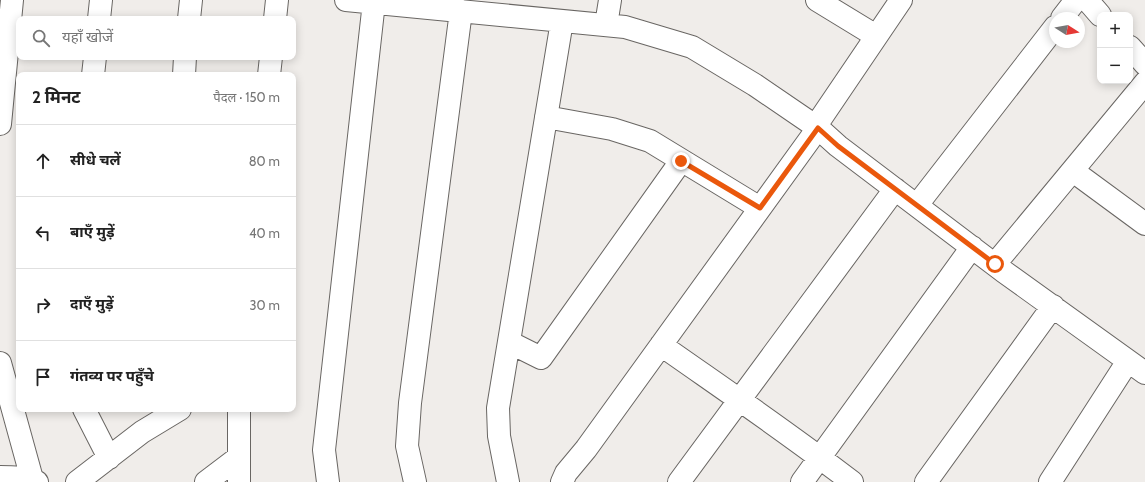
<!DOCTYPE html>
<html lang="hi">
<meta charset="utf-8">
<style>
:root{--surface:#fff;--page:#f2f2f2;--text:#222;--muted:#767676;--line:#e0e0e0}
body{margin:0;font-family:Cabin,"Noto Sans Devanagari",sans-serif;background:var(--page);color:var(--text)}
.controls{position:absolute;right:12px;top:12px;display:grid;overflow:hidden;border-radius:8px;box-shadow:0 2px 10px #0003}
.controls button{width:36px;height:36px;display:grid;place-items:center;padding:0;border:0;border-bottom:1px solid var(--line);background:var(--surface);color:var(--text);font:20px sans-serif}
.compass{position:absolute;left:1049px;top:12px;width:36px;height:36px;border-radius:50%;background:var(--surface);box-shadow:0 2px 10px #0003;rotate:101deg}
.stop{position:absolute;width:12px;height:12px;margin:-9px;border:3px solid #ea580c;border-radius:50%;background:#fff}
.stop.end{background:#ea580c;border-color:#fff;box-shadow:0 1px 4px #0008}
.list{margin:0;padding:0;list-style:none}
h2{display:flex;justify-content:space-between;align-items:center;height:52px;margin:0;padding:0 16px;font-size:17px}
h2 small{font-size:13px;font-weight:400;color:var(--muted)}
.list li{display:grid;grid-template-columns:26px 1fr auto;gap:12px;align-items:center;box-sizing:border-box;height:72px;padding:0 16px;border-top:1px solid var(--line)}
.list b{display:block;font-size:15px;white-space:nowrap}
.list em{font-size:13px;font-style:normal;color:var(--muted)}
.icon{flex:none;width:22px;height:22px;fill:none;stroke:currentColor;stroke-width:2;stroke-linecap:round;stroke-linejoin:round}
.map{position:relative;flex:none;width:1145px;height:482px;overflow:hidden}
.search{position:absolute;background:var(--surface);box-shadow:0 2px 10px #0003;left:16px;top:16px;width:280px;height:44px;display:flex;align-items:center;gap:10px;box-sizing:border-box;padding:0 14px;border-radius:8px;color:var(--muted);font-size:15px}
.panel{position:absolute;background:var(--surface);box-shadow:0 2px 10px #0003;left:16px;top:72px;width:280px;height:340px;border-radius:8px}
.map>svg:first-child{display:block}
</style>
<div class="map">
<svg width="1145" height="482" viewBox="0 0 1145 482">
<rect width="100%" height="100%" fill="#f0edea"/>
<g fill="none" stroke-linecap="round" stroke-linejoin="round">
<defs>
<path id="minor" d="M346 0 625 27 692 47 755 85 818 128 838 146 1003 271 1145 373
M817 0 876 36
M1087 0 1100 15
M1062 18 1076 0
M99 19 101 0
M189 19 191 0
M275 19 277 0
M606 25 610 0
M1130 47 1145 64
M93 75 95 57
M184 75 185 57
M269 75 271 57
M546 117 612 129 650 141 760 208
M0 124 12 0
M815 127 901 0
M1073 171 1145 224
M917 205 1055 27
M995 264 1145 83
M509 342 541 358 681 161
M661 345C725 390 790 434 852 482
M0 363 32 479
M84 409 109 458
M0 477C12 477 26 477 37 482
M77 482 142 432 180 409
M206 482 239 457
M239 482V409
M328 482 324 450 374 2
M415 482 407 446 410 403 461 11
M508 482 499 436 498 408 562 21
M562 482 566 473 586 449 818 128
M679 482 895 189
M802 482 972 247
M926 482 1053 306
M1050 482 1128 361"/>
</defs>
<use href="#minor" stroke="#696663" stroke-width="24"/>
<use href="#minor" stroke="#fff" stroke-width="22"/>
</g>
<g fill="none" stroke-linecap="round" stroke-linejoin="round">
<path stroke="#ea580c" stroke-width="5" d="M681 161 760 208 818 128 838 146 995 264"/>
</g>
</svg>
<div class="controls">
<button>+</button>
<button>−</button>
</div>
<svg class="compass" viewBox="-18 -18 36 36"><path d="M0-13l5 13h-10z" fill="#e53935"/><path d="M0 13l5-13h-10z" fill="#767676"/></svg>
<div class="stop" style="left:995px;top:264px"></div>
<div class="stop end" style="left:681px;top:161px"></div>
<div class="search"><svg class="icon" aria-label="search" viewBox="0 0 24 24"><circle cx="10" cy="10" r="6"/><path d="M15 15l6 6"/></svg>यहाँ खोजें</div>
<section class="panel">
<h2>2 मिनट<small>पैदल · 150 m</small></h2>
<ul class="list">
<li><svg class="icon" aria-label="ahead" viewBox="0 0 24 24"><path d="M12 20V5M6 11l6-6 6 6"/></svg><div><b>सीधे चलें</b></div><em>80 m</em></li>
<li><svg class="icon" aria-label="left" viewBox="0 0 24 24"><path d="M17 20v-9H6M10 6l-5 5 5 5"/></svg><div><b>बाएँ मुड़ें</b></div><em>40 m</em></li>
<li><svg class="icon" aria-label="right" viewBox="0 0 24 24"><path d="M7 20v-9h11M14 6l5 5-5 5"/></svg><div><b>दाएँ मुड़ें</b></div><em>30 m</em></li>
<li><svg class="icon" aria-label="arrive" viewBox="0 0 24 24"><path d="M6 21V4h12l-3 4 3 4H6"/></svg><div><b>गंतव्य पर पहुँचे</b></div></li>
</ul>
</section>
</div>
